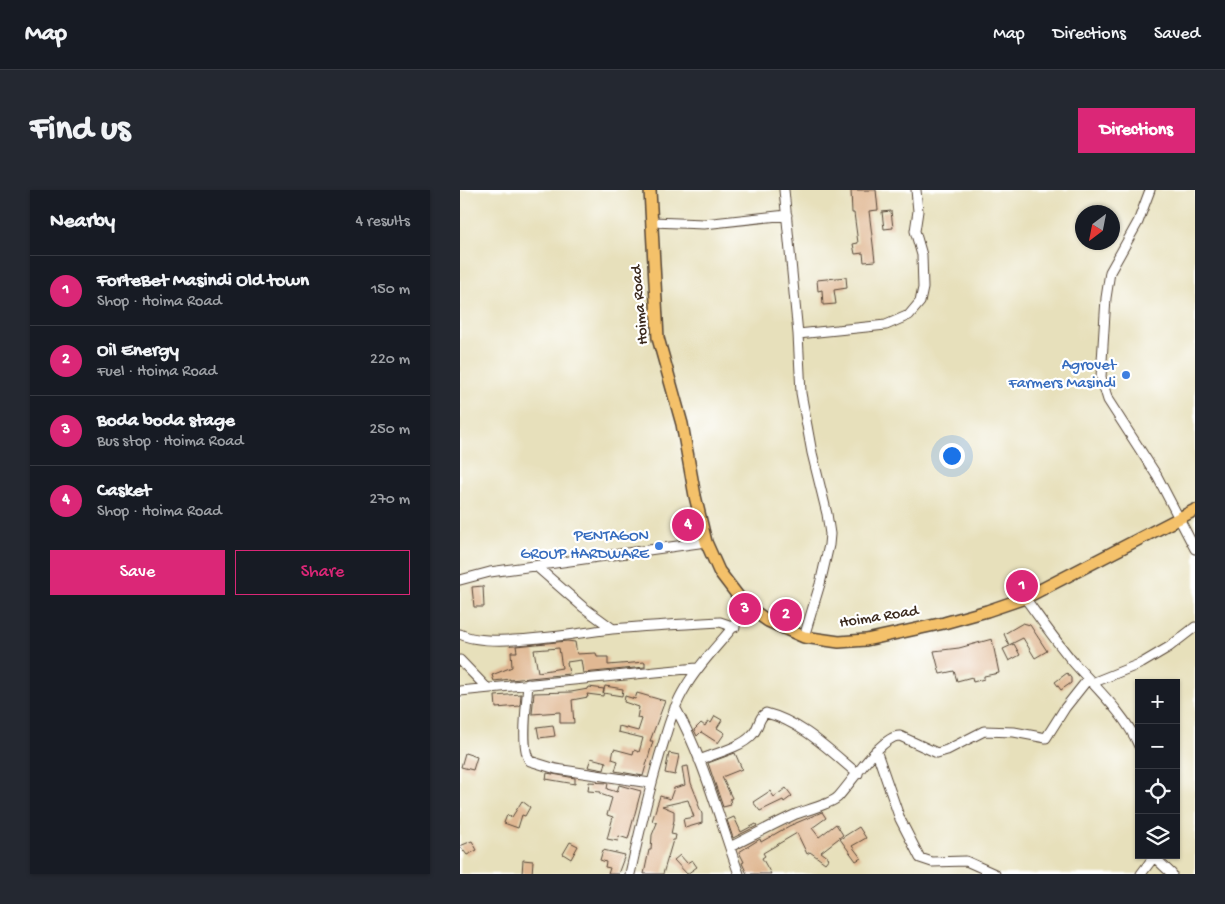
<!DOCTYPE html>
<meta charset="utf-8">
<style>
:root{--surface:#171b24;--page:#242831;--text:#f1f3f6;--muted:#9ea1a6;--line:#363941;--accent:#db2777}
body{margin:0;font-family:"Gochi Hand",sans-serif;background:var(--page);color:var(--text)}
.controls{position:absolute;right:15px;bottom:15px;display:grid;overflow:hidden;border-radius:0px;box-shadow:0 1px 4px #0004}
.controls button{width:45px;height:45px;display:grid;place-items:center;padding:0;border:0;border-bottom:1px solid var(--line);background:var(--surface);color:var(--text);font:25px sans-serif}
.compass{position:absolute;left:615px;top:15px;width:45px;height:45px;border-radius:50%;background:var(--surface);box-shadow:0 1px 4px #0004;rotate:212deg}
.you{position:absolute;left:491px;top:265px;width:18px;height:18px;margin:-12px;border:4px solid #fff;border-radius:50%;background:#1a73e8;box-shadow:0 0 0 8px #1a73e833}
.badge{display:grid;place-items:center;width:32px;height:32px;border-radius:50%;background:var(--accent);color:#fff;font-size:16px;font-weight:700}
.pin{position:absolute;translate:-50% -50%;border:2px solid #fff;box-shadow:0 1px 5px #0006}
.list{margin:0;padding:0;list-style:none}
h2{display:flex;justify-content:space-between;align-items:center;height:65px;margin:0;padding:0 20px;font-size:21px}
h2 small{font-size:16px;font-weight:400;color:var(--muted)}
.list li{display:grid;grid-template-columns:32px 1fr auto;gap:15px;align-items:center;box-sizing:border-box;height:70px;padding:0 20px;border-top:1px solid var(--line)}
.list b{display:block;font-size:19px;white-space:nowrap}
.list p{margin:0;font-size:16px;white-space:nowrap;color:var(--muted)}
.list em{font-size:16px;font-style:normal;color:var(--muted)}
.actions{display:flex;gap:10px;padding:15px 20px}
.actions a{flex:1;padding:11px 0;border:1px solid var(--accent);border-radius:0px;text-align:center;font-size:18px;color:var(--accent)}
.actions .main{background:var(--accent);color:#fff}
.icon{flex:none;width:28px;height:28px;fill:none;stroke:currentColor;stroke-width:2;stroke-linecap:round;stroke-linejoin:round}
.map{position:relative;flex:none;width:735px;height:684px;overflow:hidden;border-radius:0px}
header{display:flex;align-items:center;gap:30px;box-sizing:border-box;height:70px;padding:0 25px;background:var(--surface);border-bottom:1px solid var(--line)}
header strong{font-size:24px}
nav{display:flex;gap:28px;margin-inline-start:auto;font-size:18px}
.intro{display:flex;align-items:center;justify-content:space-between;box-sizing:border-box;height:120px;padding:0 30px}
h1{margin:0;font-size:35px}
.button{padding:12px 22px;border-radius:0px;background:var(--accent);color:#fff;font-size:18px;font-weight:700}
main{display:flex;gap:30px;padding:0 30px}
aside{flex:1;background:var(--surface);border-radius:0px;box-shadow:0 1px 4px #0004}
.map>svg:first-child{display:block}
</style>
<header>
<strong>Map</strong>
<nav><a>Map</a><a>Directions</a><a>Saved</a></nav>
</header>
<div class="intro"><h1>Find us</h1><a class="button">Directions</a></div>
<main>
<aside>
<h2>Nearby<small>4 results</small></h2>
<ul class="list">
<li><span class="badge">1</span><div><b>ForteBet Masindi Old town</b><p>Shop · Hoima Road</p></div><em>150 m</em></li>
<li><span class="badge">2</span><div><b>Oil Energy</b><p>Fuel · Hoima Road</p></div><em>220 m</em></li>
<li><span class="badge">3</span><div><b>Boda boda stage</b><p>Bus stop · Hoima Road</p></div><em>250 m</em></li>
<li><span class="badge">4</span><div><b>Casket</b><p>Shop · Hoima Road</p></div><em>270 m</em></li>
</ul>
<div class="actions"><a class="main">Save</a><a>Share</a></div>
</aside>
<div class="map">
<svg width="735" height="684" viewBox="0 0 735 684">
<rect width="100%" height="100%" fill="#fff"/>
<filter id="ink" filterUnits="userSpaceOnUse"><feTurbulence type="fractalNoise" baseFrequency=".02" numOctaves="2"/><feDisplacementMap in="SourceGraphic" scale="10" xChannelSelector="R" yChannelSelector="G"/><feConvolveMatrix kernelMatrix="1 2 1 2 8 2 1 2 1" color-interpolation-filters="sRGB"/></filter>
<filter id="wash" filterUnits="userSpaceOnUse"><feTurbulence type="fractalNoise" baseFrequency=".0096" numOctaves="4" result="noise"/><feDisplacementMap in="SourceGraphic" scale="20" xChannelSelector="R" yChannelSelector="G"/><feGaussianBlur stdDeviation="1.12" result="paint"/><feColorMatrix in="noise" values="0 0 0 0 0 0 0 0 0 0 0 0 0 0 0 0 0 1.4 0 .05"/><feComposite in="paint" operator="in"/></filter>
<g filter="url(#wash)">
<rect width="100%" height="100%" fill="#e7e0bb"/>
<g id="blocks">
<path fill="#e0b893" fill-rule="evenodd" d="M391 0H416L418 20 409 21 415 71 404 72 403 63 395 64 393 54 398 53 394 23H392Z
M431 21 433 38 424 39 422 22Z
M386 87 387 98 374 100 376 114 363 115 362 100 358 101 357 90Z
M23 396 24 417H14L12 397Z
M563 433 570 435 587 461 575 468 563 448 549 455 544 444Z
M532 449 539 483 524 486V489L513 492 512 487 497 491 494 481 480 484 474 461 499 458Z
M107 451 115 452 117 464 136 463 137 467H148V475L185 472V477L123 483 121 470 107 472 109 484 50 490V489L34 491 32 485 52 477 51 462H57L56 456ZM99 458 102 478 78 482 74 460Z
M554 454 560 465 549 471 543 459Z
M607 483 611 488V493L601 500 595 492Z
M145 496 163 499 162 506 143 503Z
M129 497 144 499 143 506 127 504 128 507 112 510 114 533H100V522L72 524 74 503 111 502 128 499Z
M177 503 205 511 190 551H193L183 586 155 581 158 571 152 569 154 559 173 564 174 560 179 562 183 548 158 542 159 536 178 541 182 529 177 528 179 517 164 512 165 506 175 509Z
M61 504 60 516 36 518 35 506Z
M255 526 262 530 257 538 265 543 258 553 241 542 237 546 234 540 241 533 245 536 248 531 251 533Z
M93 535 95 546 79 548 77 537Z
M5 563 17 567 13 580 1 577Z
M209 563 219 565 215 585 205 583Z
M275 563 282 579 262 587 272 608 270 609 271 615 263 617 248 573Z
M131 568 146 572 144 580 128 577Z
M228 576 231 593 239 613 238 614 242 624V633L225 638 223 629 234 627 228 610 202 616 214 621V630L211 644 216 645 215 650H213L203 684H184L189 660H191L192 645 197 633 192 631 200 606 210 609 214 598 225 595 222 577Z
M87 583 115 588V594L86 589Z
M129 592 148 593 147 599 157 602 159 595 181 601 168 649 159 646 158 651 147 649 153 627 147 625 152 608 140 604 141 602 128 601Z
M326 598 332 606 324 612 323 610 300 621 293 612 310 601 314 607Z
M62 611 70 617 65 626 62 625 58 638 44 633 47 625 52 627Z
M362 622 366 628 352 638 359 647 376 634 383 645 361 662 369 668 365 673 350 662 347 664 337 643 303 663 305 666 302 668 311 684H287L282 673 284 672 279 662 300 649 301 652 329 636Z
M274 627 281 642 296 634 297 636 273 648 267 630Z
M399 637 406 648 392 656 401 668 396 671 380 649Z
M12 651 17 660 7 665 0 656Z
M110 652 118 656 111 669 103 664Z
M143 660 165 665 158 684H148L150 678 145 677 146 672 140 670Z
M220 665 227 673 232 670 237 677 227 684 214 670Z
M63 670 73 671 72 684H62Z"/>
</g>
</g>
<g filter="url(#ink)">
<use href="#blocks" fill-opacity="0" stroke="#554536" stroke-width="1"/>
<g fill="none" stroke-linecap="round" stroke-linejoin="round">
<defs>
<path id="minor" d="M324 0 338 144 341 203 352 263 367 324 370 344 369 355 360 394 344 447
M690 0 678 32 650 82 646 108 641 187 648 210 697 286 735 359
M192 32 244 34 327 25
M338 144 426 135 449 125 460 112 463 98 462 65 455 41 458 21 456 0
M76 376 123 417 153 439
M0 390 30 382 246 352
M565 408C581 430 597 453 614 473 637 499 665 524 679 556
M0 444C28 459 117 443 152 439 188 436 224 434 260 432L275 437
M0 470 27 498
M632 493 682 473 709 457 735 437
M68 494C67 511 60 559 70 571L96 579 190 593
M0 501 237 478
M215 517C244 569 259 629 279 684
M416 560 440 629 460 668 472 672 506 671 535 684
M239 570C254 564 282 557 292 545 299 539 298 527 306 523 342 532 370 561 398 584
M270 657C292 646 314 634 336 624 347 620 371 614 378 607 391 593 422 545 440 546L477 563 487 560 524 541 554 542 586 548 605 518 628 489
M692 665 712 684
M170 684C180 639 190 595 204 551 209 533 215 514 225 498 242 468 269 446 288 417
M681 684 693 668"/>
<path id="major" d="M190 0 198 148 222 234 235 306 246 352 259 381 278 406 288 417 308 431 344 447 379 452 406 450 484 433 527 421 565 408 735 320"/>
</defs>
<use href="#minor" stroke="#554536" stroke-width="11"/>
<use href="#major" stroke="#554536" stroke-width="14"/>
<use href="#minor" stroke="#fff" stroke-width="9"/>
<use href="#major" stroke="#f4c16a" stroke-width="11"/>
</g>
</g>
<g fill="#3f7fe0" stroke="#fff" stroke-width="2">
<circle cx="666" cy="185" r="5"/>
<circle cx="199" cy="356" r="5"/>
</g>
<g text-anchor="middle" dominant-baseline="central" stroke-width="4.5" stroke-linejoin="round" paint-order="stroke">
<g font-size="16" fill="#3b2a1e" stroke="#fff">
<text transform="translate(181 115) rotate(-95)">Hoima Road</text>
<text transform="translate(419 428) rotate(-9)">Hoima Road</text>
</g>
<g font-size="16" fill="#366cbe" stroke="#fff" text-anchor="end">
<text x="656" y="176">Agrovet<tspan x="656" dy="18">Farmers Masindi</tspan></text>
<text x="189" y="347">PENTAGON<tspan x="189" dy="18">GROUP HARDWARE</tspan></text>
</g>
</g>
</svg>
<div class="controls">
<button>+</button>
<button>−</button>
<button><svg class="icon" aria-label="locate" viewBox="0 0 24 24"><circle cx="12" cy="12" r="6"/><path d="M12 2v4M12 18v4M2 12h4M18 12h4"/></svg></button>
<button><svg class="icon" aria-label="layers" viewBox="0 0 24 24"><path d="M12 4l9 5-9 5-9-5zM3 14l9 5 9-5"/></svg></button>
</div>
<svg class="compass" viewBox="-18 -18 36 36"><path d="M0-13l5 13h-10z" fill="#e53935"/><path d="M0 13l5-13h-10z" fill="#9ea1a6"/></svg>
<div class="you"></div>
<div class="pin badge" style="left:562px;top:396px">1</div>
<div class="pin badge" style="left:326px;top:425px">2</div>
<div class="pin badge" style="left:285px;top:419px">3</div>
<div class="pin badge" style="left:228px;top:335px">4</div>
</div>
</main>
